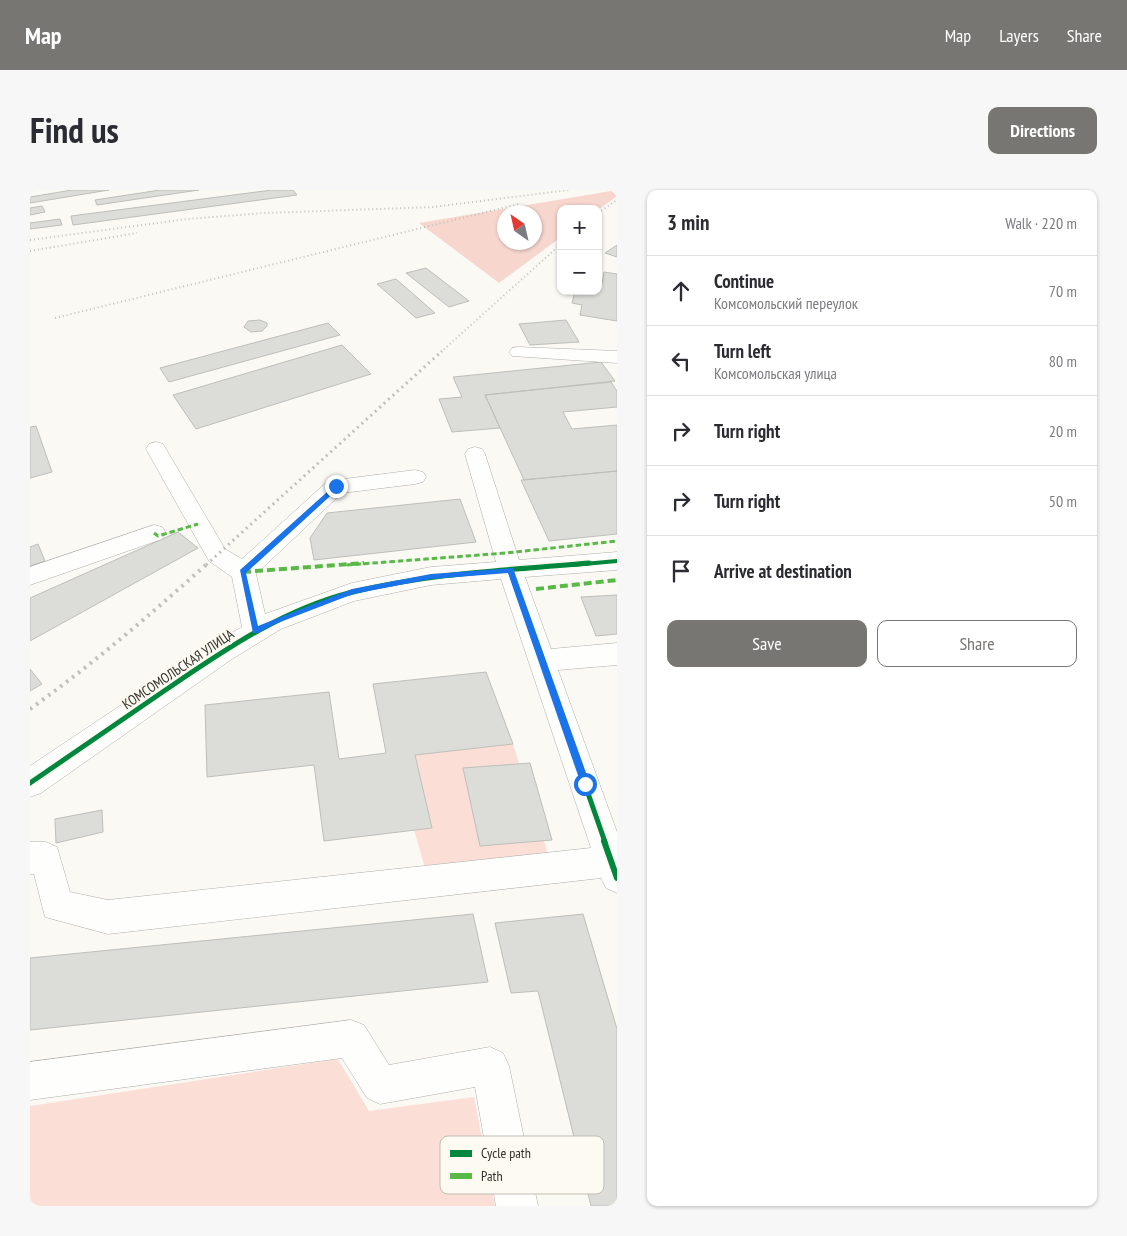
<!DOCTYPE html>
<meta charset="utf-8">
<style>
:root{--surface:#fff;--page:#f7f7f7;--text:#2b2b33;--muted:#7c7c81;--line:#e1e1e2;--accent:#777672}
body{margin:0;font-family:"PT Sans Narrow",sans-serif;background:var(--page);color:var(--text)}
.controls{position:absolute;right:15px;top:15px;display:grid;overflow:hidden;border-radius:10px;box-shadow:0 1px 4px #0004}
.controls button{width:45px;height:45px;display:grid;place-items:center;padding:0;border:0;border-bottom:1px solid var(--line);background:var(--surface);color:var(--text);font:25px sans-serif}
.compass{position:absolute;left:467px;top:15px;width:45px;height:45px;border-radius:50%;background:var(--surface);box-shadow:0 1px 4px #0004;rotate:326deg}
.stop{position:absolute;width:15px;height:15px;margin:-11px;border:4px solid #1a73e8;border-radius:50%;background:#fff}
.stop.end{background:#1a73e8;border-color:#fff;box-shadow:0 1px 5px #0008}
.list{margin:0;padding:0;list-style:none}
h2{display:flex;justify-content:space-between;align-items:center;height:65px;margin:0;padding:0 20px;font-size:21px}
h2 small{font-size:16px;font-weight:400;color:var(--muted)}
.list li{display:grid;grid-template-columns:32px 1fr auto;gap:15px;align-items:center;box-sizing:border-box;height:70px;padding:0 20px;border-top:1px solid var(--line)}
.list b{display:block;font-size:19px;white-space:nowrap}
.list p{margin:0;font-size:16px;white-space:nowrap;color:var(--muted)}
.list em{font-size:16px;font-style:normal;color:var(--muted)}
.actions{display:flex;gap:10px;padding:15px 20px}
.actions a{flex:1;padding:11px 0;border:1px solid var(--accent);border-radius:10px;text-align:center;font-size:18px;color:var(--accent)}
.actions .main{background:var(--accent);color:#fff}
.icon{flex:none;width:28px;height:28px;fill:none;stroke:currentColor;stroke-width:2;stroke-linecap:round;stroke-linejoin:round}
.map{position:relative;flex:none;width:587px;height:1016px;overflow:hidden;border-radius:10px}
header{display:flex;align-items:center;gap:30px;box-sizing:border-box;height:70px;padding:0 25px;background:var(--accent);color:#fff}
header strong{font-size:24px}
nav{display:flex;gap:28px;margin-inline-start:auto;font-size:18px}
.intro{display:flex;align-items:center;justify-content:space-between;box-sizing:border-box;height:120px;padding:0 30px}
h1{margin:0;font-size:35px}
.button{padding:12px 22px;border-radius:10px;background:var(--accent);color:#fff;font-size:18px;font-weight:700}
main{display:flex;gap:30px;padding:0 30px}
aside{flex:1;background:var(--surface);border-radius:10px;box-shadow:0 1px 4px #0004}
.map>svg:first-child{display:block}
</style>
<header>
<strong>Map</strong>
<nav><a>Map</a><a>Layers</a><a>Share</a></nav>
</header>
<div class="intro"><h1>Find us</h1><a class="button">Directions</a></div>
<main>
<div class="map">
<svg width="587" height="1016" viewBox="0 0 587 1016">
<rect width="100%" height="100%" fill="#faf9f4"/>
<path fill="#fbdfd7" d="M483 554 519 667 395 678 384 640 402 638 385 565Z
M308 869 339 921 444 907 465 1016H0V916Z"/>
<path fill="#f7d6ce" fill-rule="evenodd" d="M587 0V6L568 20 531 19V47L469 93 389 33ZM474 22H504V52H474Z"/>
<path fill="#dcdcd8" stroke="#bebeba" d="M42 0H79L0 13V7Z
M130 0H169L67 15 65 10Z
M242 0H263L267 5 43 35 41 26Z
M12 16 15 22 0 25V18Z
M30 29 32 35 0 39V33Z
M587 55V67L575 63Z
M396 78 439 111 419 117 376 83Z
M574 82 587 84V131L550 125 552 115 542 113 545 101H568V93L572 94Z
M366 89 405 123 386 128 347 94Z
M230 130 237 133V136L232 141 221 142 214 137 218 131Z
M536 130 549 152 500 155 489 134Z
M298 133 310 145 139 192 130 178Z
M312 155 341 184 166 239 143 205Z
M571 172 585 191 455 205 470 238 422 242 409 209 432 207 423 187Z
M581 192 587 201V217L533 222 542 239 587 235V281L494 290 455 205Z
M6 236 22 282 0 288V237Z
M587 281V344L519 351 491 290Z
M430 309 446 352 284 370 280 348 297 323Z
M148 342 168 358 0 451V408Z
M8 354 15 371 0 376V357Z
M587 405V444L566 446 551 407Z
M0 479 12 494 0 501Z
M456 482 483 554 385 565 402 638 294 651 284 575 177 587 175 515 299 502 309 569 356 563 343 494Z
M500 573 522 650 450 656 433 578Z
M72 620 73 642 26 653 25 629Z
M443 724 458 792 0 840V768Z
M553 724 587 839V1016H561L508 801 481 803 465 733Z"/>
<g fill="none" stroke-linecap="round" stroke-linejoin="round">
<defs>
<path id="minor" d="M488 157 587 161V173L482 166 479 162 482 158Z
M126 252 133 254 195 359 212 369 298 291 385 280 393 282 396 287 393 292 385 294 312 303 226 384 235 424 322 393 401 377 466 372 435 264 438 259 445 257 452 259 455 264 489 370 587 362V380L495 387 521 459 587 453V475L528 480 587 642V703L576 698 571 688 78 744 15 727 4 684H0V652H16L27 657 40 702 78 710 561 658 471 389 401 395 324 411 251 439 202 469 11 603 0 607V576L184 453 212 437 202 387 179 371 116 259 119 254Z
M124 335 132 337 136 343 132 349 0 395V377Z
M321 830 334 835 359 875 460 857 473 863 479 876 508 1016H466L445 897 350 914 337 908 312 868 0 910V872Z"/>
</defs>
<use href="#minor" stroke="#afaeaa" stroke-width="1"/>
<use href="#minor" fill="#fefefd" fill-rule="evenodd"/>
<path stroke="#c0c0bf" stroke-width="2" stroke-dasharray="1 3" stroke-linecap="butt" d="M568 23 587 10
M0 50 157 29 235 23 403 17 539 0
M0 61 107 43
M25 128 489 14
M411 162 531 54"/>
<path stroke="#c0c0bf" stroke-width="3" stroke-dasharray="2 4" stroke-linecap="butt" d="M176 375 412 161"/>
<path stroke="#c0c0bf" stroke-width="4" stroke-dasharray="2.5 5" stroke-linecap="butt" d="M0 519C63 474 120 425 178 373"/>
<path stroke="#58b947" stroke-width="3" stroke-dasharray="5.5 3" stroke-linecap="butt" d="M124 343 128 346 168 334
M317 375 476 363 587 351"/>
<path stroke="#58b947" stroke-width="4" stroke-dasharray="8 4" stroke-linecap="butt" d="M213 382 334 373
M506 399 587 390"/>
<defs>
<path id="cycleway-far2" d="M543 375 587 371"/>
<path id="cycleway-far1" d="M480 380 575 652
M0 593C45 562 89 532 134 501 193 461 253 419 323 402 400 383 480 380 559 373"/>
<path id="cycleway" d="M574 651 587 688"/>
</defs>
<use href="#cycleway-far2" stroke="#fdfaf1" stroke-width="6"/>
<use href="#cycleway-far1" stroke="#fdfaf1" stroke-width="8"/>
<use href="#cycleway" stroke="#fdfaf1" stroke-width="9"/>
<use href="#cycleway-far2" stroke="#00873e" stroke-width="4"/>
<use href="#cycleway-far1" stroke="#00873e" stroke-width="5"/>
<use href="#cycleway" stroke="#00873e" stroke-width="6"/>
</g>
<path fill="#1a73e8" d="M306 294 309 298 216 383 228 436 322 399 401 384 483 378 560 594 558 597 555 598 551 594 478 383 401 389 323 404 245 434 228 443H223L210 380Z"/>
<g text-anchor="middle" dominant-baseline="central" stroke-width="4.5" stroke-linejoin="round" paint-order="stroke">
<g font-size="14" fill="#30302c" stroke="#fdfaf1">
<text transform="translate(148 479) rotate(-34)">КОМСОМОЛЬСКАЯ УЛИЦА</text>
</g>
</g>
<rect x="410" y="946" width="164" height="58" rx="8" fill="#fdfaf1" stroke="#c0bdb6" stroke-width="1"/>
<rect x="420" y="960" width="22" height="7" fill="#00873e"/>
<rect x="420" y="983" width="22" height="6" fill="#58b947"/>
<g font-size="14" fill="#30302c">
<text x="451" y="968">Cycle path</text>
<text x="451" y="991">Path</text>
</g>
</svg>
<div class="controls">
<button>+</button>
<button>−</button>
</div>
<svg class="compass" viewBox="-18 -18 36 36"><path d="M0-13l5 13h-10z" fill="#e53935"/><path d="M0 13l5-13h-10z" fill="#7c7c81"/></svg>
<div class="stop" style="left:555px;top:594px"></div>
<div class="stop end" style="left:306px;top:296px"></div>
</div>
<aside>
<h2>3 min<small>Walk · 220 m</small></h2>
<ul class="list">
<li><svg class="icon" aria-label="ahead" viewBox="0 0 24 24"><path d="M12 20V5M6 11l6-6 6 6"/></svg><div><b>Continue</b><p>Комсомольский переулок</p></div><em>70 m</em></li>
<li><svg class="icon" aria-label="left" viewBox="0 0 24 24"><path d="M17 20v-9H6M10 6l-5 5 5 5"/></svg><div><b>Turn left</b><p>Комсомольская улица</p></div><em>80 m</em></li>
<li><svg class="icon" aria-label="right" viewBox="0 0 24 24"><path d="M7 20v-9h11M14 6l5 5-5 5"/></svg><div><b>Turn right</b></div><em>20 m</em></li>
<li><svg class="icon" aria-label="right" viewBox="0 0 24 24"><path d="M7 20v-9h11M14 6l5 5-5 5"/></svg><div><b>Turn right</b></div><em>50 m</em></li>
<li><svg class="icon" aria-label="arrive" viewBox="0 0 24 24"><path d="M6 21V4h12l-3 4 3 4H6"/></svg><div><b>Arrive at destination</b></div></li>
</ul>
<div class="actions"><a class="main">Save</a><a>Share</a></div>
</aside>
</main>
